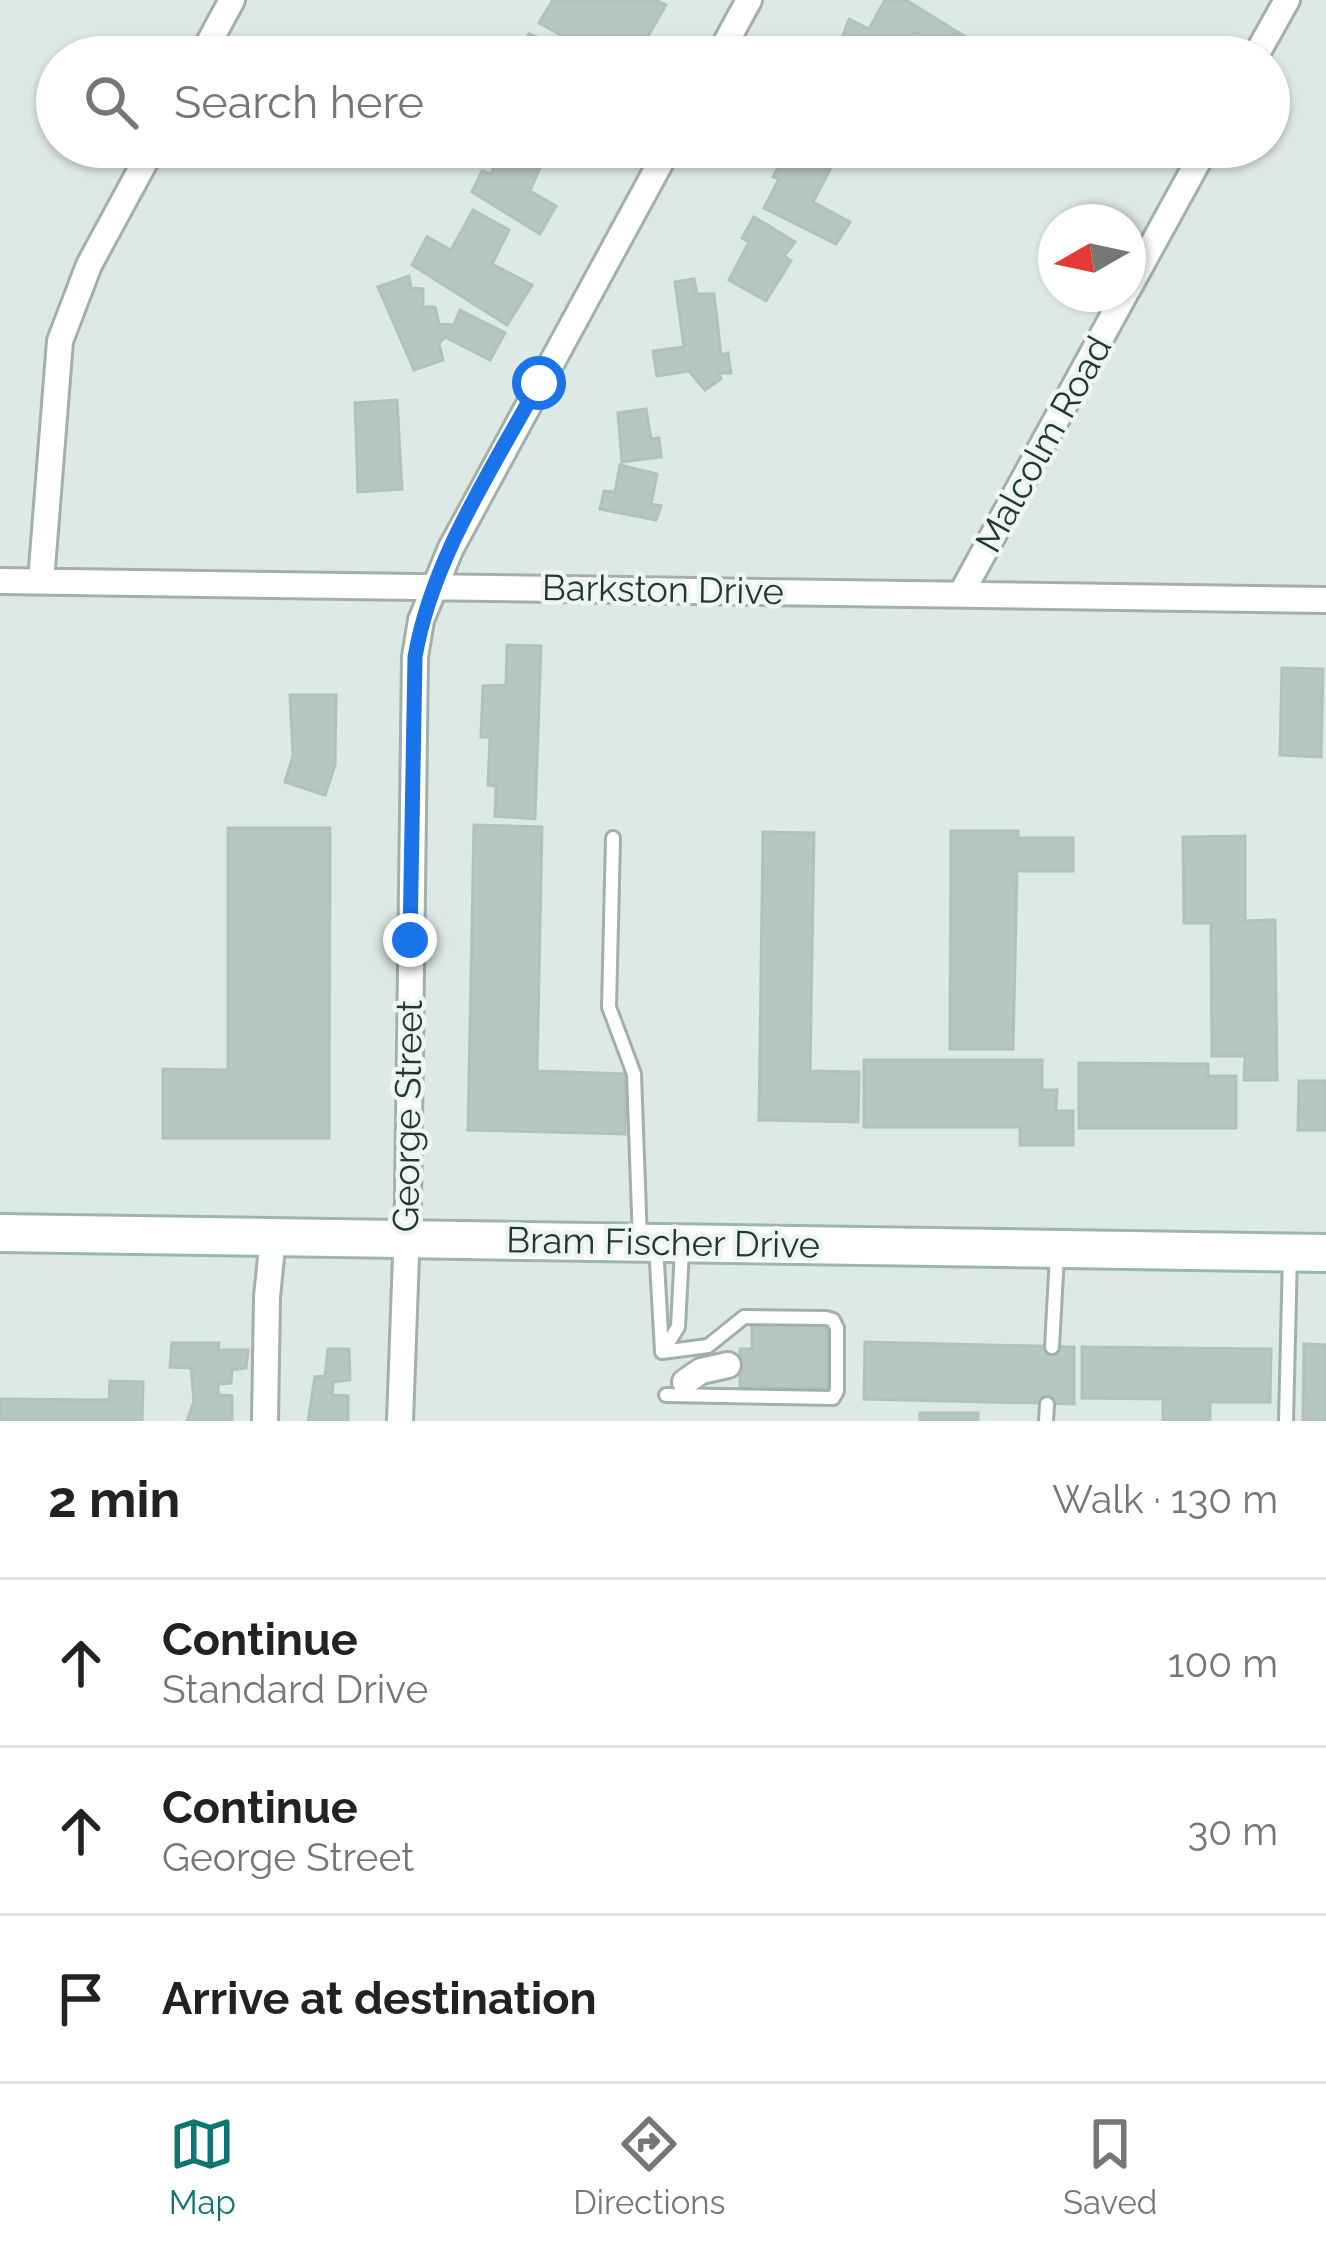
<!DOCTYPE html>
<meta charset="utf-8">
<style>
:root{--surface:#fff;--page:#f2f2f2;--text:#222;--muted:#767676;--line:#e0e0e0;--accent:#0f766e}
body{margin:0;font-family:Raleway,sans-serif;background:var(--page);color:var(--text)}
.compass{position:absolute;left:1038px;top:204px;width:108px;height:108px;border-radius:50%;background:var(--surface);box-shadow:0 3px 9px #0004;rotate:261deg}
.stop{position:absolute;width:36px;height:36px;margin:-27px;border:9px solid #1a73e8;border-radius:50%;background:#fff}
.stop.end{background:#1a73e8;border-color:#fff;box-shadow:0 3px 12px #0008}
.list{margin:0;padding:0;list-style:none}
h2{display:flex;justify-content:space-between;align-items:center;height:156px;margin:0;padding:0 48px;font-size:51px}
h2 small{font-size:39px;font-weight:400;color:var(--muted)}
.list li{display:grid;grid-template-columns:78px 1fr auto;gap:36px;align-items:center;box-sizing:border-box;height:168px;padding:0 48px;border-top:3px solid var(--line)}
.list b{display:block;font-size:45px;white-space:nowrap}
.list p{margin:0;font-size:39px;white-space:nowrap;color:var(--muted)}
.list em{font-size:39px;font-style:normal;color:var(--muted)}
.icon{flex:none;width:66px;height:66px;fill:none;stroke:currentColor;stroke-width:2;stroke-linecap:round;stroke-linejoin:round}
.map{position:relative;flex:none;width:1326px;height:1421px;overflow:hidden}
.search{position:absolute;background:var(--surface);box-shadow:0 3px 9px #0004;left:36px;right:36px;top:36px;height:132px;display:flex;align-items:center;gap:30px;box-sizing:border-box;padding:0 42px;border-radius:66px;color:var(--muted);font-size:45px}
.sheet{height:660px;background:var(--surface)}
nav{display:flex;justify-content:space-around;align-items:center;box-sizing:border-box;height:168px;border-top:3px solid var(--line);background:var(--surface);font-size:33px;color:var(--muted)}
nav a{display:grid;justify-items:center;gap:6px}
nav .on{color:var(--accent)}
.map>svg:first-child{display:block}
</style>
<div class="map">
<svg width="1326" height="1421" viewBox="0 0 1326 1421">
<rect width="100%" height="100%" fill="#dde9e4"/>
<path fill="#b6c6c1" stroke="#b0c2bc" stroke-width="3" d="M553 0H655L666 5 636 57H600L539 23Z
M885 0H906L964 36 953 55 917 33 904 57H870L841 41 849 19 869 29Z
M529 34 555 44 554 57H519Z
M504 147H527L545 156 530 191 556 206 540 234 472 192 482 171 491 174Z
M789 147H800L833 164 813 202 850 222 836 244 764 208 779 179 773 177Z
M473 210 509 230 492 264 532 285 507 325 412 265 427 237 451 250Z
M754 217 795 242 784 256 791 261 766 301 729 280 749 242 742 238Z
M409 276 411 288 423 289V307H435L439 324 454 325 460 310 505 333 490 360 445 337 439 344 443 360 414 370 378 287Z
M694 279 697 294H714L721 355 728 353 731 373H719L721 379 705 390 689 371 657 376 653 351 684 347 675 282Z
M397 400 402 489 358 492 355 403Z
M646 409 651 439 659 438 661 457 622 462 618 413Z
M620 465 657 474 651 504 661 506 656 520 600 509 604 491 615 492Z
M507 645 541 646 535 819 495 816 496 786 488 785 490 737H481L483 686 506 685Z
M1282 668 1323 669 1321 757 1280 755Z
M290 695H336L335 765 325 795 285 782 293 756Z
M474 825 542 827 537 1071 626 1074 625 1134 468 1130Z
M228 828H330L329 1138H163V1069L228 1070Z
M951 831H1018V838H1073V871H1017L1013 1049H950Z
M763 832 814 833 810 1071 859 1072 858 1122 759 1120Z
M1245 836V921L1275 920 1277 1080H1244L1245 1056H1212L1211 923H1184L1183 837Z
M864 1060H1042V1090H1057L1056 1111H1073V1145H1020V1127H864Z
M1079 1063 1208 1064V1076H1236V1128H1079Z
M1299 1081H1326V1130H1298Z
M752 1323 827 1324V1388L740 1387V1349H752Z
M865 1342 1074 1347V1404L864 1399Z
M172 1343H219L218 1350H248L246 1368 232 1370 231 1383 218 1384V1395L232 1396V1421H187L194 1401 191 1368 170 1367Z
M1304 1344 1326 1345V1421H1303Z
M1082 1347 1271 1349 1270 1402H1210V1421H1163V1399L1082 1398Z
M328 1349H349L350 1380 333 1382 332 1395 348 1396V1421H308L315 1377 325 1376Z
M110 1381 143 1382 142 1421H0V1399L109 1400Z
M920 1413H978V1421H920Z"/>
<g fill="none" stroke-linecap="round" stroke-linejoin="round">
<defs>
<path id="lane" d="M613 838 609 1007 634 1074 640 1241
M656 1245 662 1351
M1052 1347 1057 1255
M663 1351 678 1327 682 1250
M662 1352 708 1346 744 1317 826 1318 833 1320 837 1328V1391L833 1398 666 1395
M1046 1421 1047 1404
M1286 1421 1290 1254"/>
<path id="street" d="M201 57 232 0
M718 57 749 0
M1255 57 1287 0
M1128 289 1206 147
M0 581 1326 600
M41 581 60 341 89 265 153 147
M961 594 1125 294
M685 1382 701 1371 728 1365
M265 1421 267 1297 273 1237
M400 1421 408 1201 415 657 421 620 451 548 669 147"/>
<path id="secondary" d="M0 1233 1326 1253"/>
</defs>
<use href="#lane" stroke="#a0b0ab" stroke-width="18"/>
<use href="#street" stroke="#a0b0ab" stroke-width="30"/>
<use href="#secondary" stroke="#9cb5ad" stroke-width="42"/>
<use href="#lane" stroke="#fff" stroke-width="12"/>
<use href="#street" stroke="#fff" stroke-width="24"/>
<use href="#secondary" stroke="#fff" stroke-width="36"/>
</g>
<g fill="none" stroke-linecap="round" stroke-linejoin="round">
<path stroke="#1a73e8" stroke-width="15" d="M410 940 415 657C432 558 492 470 539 383"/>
</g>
<g text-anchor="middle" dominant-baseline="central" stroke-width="9" stroke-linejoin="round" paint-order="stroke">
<g font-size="36" fill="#1f3833" stroke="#edf6f2">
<text transform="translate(1043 444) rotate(-61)">Malcolm Road</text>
<text transform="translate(663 589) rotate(1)">Barkston Drive</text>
<text transform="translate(407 1116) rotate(-89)">George Street</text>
<text transform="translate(663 1242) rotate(1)">Bram Fischer Drive</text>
</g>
</g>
</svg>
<svg class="compass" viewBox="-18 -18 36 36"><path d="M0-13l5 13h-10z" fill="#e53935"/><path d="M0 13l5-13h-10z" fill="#767676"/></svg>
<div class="stop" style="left:539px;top:383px"></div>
<div class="stop end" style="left:410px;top:940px"></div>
<div class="search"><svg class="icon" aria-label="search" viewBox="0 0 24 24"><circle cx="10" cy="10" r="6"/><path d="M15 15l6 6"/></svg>Search here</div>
</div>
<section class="sheet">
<h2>2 min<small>Walk · 130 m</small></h2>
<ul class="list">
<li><svg class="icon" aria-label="ahead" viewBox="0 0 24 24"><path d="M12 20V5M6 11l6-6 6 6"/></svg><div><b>Continue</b><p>Standard Drive</p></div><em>100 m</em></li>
<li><svg class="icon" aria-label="ahead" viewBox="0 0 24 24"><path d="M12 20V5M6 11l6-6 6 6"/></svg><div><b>Continue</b><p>George Street</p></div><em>30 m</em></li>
<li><svg class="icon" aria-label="arrive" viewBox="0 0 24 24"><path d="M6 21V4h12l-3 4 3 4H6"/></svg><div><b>Arrive at destination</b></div></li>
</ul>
</section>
<nav>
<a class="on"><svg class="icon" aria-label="map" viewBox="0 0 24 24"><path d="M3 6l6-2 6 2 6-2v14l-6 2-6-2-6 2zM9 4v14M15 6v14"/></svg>Map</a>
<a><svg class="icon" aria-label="directions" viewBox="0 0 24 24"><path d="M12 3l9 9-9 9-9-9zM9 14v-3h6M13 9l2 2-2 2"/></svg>Directions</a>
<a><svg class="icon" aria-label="saved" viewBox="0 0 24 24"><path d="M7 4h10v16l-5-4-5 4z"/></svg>Saved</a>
</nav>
